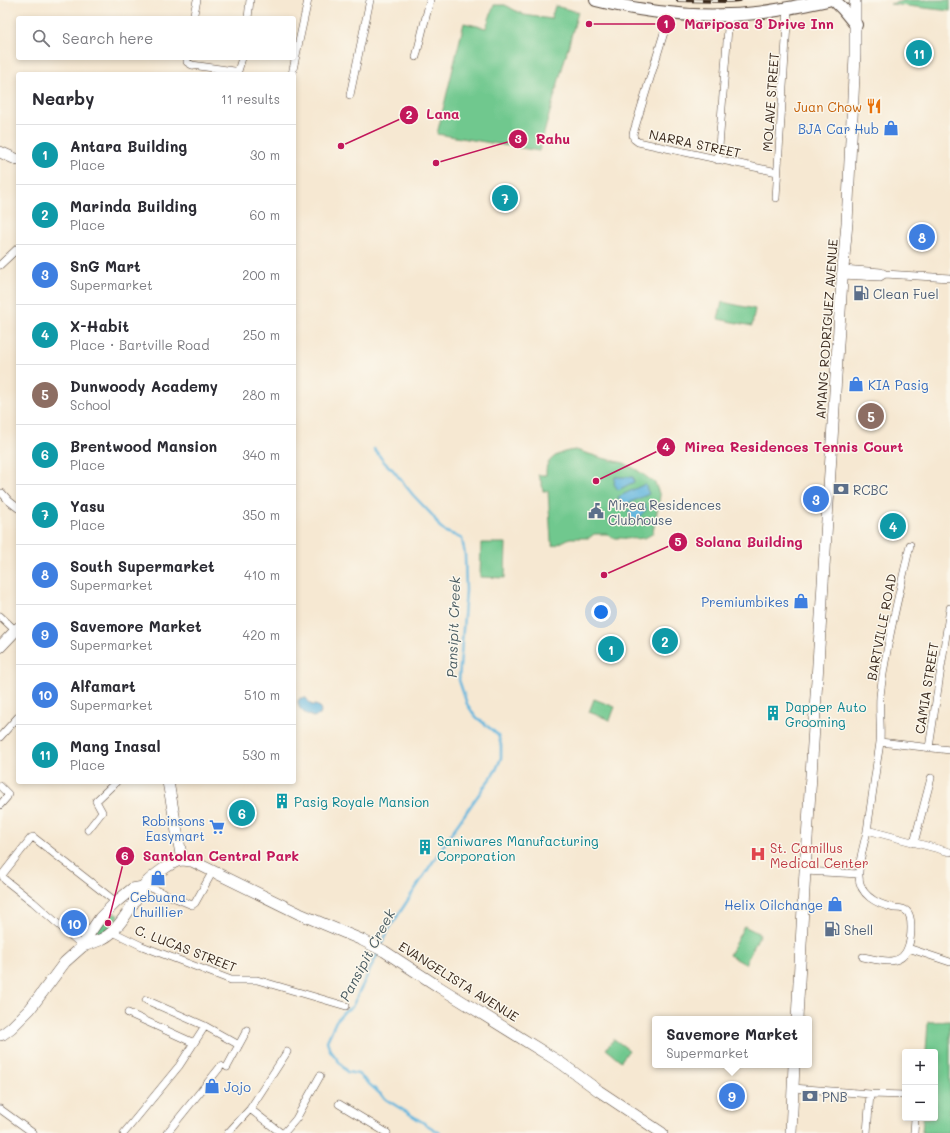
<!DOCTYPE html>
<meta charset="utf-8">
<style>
:root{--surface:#fff;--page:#f7f7f7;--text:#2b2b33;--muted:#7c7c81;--line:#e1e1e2;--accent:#0b8043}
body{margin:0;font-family:Mali,sans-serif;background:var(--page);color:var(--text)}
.controls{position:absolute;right:12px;bottom:12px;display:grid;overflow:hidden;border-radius:4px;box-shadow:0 2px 6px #0003}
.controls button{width:36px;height:36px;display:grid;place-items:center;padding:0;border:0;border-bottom:1px solid var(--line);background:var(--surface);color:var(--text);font:20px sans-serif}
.you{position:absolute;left:601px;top:612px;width:14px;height:14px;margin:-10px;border:3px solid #fff;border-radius:50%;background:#1a73e8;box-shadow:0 0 0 6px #1a73e833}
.badge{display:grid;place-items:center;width:26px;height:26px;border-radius:50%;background:var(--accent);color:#fff;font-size:13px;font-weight:700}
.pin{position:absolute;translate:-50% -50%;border:2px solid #fff;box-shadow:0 1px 4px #0006}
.popup{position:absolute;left:652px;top:1016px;width:160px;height:52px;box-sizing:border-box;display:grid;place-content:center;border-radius:4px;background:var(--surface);filter:drop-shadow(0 1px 3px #0005);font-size:13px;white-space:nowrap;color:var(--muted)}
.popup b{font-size:15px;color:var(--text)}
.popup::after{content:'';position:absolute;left:50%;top:100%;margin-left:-8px;border:8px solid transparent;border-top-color:var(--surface)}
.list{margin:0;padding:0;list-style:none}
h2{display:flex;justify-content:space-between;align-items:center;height:52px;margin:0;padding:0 16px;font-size:17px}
h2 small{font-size:13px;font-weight:400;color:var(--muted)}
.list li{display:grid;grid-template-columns:26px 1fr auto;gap:12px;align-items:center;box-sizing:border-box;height:60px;padding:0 16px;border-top:1px solid var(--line)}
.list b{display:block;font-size:15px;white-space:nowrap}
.list p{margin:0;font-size:13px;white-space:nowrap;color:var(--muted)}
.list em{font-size:13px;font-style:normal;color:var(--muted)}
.icon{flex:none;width:22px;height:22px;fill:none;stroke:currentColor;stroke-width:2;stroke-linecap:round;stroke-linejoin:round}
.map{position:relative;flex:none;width:950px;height:1133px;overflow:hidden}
.search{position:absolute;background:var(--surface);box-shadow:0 2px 6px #0003;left:16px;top:16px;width:280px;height:44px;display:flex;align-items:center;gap:10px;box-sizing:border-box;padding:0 14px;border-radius:4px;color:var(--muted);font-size:15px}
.panel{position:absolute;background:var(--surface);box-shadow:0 2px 6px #0003;left:16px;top:72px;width:280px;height:712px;border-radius:4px}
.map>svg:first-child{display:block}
</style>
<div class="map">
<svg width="950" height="1133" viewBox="0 0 950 1133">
<rect width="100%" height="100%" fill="#fbf7ec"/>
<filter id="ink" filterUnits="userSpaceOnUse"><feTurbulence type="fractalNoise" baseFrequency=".025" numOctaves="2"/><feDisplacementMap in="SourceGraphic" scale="8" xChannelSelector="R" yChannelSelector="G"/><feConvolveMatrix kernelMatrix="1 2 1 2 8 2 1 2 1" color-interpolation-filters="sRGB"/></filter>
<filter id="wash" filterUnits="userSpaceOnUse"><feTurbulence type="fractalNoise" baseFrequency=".012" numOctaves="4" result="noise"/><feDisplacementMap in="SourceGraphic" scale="16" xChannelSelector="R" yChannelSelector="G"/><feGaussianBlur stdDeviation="0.9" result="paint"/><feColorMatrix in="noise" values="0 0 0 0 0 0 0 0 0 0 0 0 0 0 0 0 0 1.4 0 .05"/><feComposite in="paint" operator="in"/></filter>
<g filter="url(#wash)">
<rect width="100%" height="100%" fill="#f6e8d2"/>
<path fill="#70c88e" stroke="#567956" d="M906 0H950V11L890 4Z
M494 5H505L524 15 551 19 555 6 578 12 539 151 437 134 464 23 486 28Z
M722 302 755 309 752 326 718 319Z
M576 450 602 458 624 463 637 470 655 483 660 496 653 532C647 542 628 538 617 538H613L607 534H594L589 538H570L554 546 551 541 548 491H543L542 484 538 475H546C546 472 546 467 547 465 553 454 565 451 576 450Z
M481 543H506L505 578 480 577Z
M594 699 615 707 610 720 589 712Z
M116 913 119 916C113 925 105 933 94 937L93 931 110 916Z
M744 926 760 934 745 964 729 955Z
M950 1021V1133H922L923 1118H935V1052H926L928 1022Z
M614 1039 629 1050 621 1061 606 1049Z"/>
<path fill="#63b6de" stroke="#4f707e" d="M615 477H633L634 482 618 490 614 484Z
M645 484 649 494 622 506 618 497Z
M644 504 647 509 636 520 637 523 634 524 628 511Z
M300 698H306L311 705H315L320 707 321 712 320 715 313 717C305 714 298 710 298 701Z"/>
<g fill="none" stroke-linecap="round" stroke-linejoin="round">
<path stroke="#63b6de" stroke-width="2.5" d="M374 449 385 463 393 470 413 495 433 516 439 526 446 532 454 535 462 539 465 555 466 591 459 680 467 704 475 716 498 735 501 745V758L496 770 455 828 389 929 381 946
M379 951 352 1007 345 1011 336 1021 327 1041 330 1050 347 1072 358 1074 387 1100 440 1133"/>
</g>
</g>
<g filter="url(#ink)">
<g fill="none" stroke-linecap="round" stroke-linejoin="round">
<defs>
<path id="street" d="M670 13 633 134 634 139 638 142 777 172
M193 18 197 0
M248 18 250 0
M416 57 430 0
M187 58V62L192 65 234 71H238L242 58
M292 74 308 0
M350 95 370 0
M718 160 729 15
M776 198 788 8
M0 265 18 248
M843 269 881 272 885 274 950 278
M842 275 880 277 885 274
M0 493H2L9 501 18 508
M0 616 16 631
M0 737 18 717
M880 742 950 750
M929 748 950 608
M0 786 8 794 7 797 0 805
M88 830 102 812 96 801 116 782
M867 830 950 852
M914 843 931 778
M805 871 859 874
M144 885 192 905 195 903 213 871
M113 932 142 946 231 980H257L346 1006
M83 946 33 902 5 880 2 875 31 838 33 837 116 902
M908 948 950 962
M863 957C879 960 902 968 908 947 911 940 914 914 905 910 902 908 897 908 894 908 877 904 859 895 859 876 858 863 864 845 867 831 870 811 873 790 876 769 877 760 879 751 880 742 881 727 879 712 880 696 886 645 899 595 910 545
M146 1000 205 1026 239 1045
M128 1013 194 1043
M227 1067 247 1030
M793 1088 870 1094 905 1095
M339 1104 387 1133
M0 1109 33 1133
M250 1109 281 1133
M124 1133 179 1066 205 1026
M167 1133 221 1066
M228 1133 250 1109 287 1052
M284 1133 296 1119 320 1076
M867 1133 870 1094
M914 1133 915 1118"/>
<path id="secondary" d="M0 152 18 160
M0 647 18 628
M168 782 182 860
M83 946C93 943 106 939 113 931 123 921 135 901 142 888 148 879 172 861 182 860 185 860 189 861 192 861L300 914 362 940 384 951 439 987 561 1063 599 1091 662 1133
M797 1019 805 871 842 280 847 223 855 55V0
M0 1035 3 1034 11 1028 30 1009 65 962 83 946 87 937 100 918 116 902 132 889 143 887
M791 1133 794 1065"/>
<path id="primary" d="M596 0C639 11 684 17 729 15 762 14 795 7 828 0
M834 0 843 9 856 25"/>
</defs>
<use href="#street" stroke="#574639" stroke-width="8"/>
<use href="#secondary" stroke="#574639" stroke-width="12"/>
<use href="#primary" stroke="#574639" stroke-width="14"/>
<use href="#street" stroke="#fff" stroke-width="7"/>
<use href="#secondary" stroke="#fff" stroke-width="11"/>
<use href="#primary" stroke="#fff" stroke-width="12"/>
<defs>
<path id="rail" d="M678 0 727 1 740 0"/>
</defs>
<use href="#rail" stroke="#3b2a1e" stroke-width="4"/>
<use href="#rail" stroke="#fbf7ec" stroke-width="2.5" stroke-dasharray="8" stroke-linecap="butt"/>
</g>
</g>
<defs>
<symbol id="restaurant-bare" viewBox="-9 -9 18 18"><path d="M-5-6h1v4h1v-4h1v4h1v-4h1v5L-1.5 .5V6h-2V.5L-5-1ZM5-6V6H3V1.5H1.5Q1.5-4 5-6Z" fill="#e8710a" stroke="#fbf7ec" stroke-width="2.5" paint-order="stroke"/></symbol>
<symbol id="shop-bare" viewBox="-9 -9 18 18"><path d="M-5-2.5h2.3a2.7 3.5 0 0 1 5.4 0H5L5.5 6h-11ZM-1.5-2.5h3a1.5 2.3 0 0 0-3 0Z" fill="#3f7fe0" stroke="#fbf7ec" stroke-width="2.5" paint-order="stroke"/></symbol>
<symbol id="fuel-bare" viewBox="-9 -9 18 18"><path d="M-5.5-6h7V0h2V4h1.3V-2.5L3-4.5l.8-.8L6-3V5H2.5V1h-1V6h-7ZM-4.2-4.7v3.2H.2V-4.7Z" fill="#5c6f8a" stroke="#fbf7ec" stroke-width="2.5" paint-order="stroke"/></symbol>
<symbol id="bank-bare" viewBox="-9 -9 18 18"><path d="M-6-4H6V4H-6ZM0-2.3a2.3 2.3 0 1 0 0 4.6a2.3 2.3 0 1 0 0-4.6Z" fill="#5c6f8a" stroke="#fbf7ec" stroke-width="2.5" paint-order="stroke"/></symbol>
<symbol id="civic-bare" viewBox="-9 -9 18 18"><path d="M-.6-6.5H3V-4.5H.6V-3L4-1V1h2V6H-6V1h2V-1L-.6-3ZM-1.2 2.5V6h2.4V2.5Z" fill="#5c6f8a" stroke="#fbf7ec" stroke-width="2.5" paint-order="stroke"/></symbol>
<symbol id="building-bare" viewBox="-9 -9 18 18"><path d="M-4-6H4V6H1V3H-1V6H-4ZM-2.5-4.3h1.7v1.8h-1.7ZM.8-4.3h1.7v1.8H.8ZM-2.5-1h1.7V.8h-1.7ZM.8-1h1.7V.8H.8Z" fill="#0f9aa8" stroke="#fbf7ec" stroke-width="2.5" paint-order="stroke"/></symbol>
<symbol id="supermarket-bare" viewBox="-9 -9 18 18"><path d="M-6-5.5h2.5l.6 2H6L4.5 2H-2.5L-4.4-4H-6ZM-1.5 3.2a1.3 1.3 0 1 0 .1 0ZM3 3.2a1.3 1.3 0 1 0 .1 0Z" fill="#3f7fe0" stroke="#fbf7ec" stroke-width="2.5" paint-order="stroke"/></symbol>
<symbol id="hospital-bare" viewBox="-9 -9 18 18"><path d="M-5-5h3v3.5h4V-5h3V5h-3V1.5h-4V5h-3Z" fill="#e0444e" stroke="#fbf7ec" stroke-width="2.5" paint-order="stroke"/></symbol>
</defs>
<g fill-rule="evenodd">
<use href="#restaurant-bare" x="863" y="95" width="22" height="22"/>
<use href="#shop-bare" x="880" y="117" width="22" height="22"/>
<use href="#fuel-bare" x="850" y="282" width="22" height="22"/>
<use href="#shop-bare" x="845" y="373" width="22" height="22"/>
<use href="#bank-bare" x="830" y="478" width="22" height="22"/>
<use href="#civic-bare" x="585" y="500" width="22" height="22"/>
<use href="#shop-bare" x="790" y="590" width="22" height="22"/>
<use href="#building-bare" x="762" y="702" width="22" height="22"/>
<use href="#building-bare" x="271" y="790" width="22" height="22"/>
<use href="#supermarket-bare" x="206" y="816" width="22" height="22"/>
<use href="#building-bare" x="414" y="836" width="22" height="22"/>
<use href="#hospital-bare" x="747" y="843" width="22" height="22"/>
<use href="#shop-bare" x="147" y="867" width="22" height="22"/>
<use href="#shop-bare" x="824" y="893" width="22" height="22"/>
<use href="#fuel-bare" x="821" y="918" width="22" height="22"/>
<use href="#shop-bare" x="201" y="1075" width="22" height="22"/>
<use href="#bank-bare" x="799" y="1085" width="22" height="22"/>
</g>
<g text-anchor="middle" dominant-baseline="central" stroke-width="3" stroke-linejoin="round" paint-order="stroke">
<g font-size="13" fill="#3b2a1e" stroke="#fbf7ec">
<text transform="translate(770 102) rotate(-86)">MOLAVE STREET</text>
<text transform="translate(695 143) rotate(12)">NARRA STREET</text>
<text transform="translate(826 329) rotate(-86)">AMANG RODRIGUEZ AVENUE</text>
<text transform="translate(881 627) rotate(-79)">BARTVILLE ROAD</text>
<text transform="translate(926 688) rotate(-81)">CAMIA STREET</text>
<text transform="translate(186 948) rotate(21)">C. LUCAS STREET</text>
<text transform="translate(459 981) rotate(32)">EVANGELISTA AVENUE</text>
</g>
<g font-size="13" fill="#c56008" stroke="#fbf7ec" text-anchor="end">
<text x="862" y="106">Juan Chow</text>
</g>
<g font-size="13" fill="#366cbe" stroke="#fbf7ec" text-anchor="end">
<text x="879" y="128">BJA Car Hub</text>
<text x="868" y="384" text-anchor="start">KIA Pasig</text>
<text x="789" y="601">Premiumbikes</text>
<text x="205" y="820">Robinsons<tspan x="205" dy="15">Easymart</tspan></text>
<text x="158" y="896" text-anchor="middle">Cebuana<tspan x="158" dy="15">Lhuillier</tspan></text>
<text x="823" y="904">Helix Oilchange</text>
<text x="224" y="1086" text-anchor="start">Jojo</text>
</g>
<g font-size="13" fill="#4e5e75" stroke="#fbf7ec" text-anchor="start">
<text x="873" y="293">Clean Fuel</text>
<text x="853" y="489">RCBC</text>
<text x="608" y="504">Mirea Residences<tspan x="608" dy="15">Clubhouse</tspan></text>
<text x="844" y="929">Shell</text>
<text x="822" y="1096">PNB</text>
</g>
<g font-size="13" fill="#0d838f" stroke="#fbf7ec" text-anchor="start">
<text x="785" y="706">Dapper Auto<tspan x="785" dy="15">Grooming</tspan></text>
<text x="294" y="801">Pasig Royale Mansion</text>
<text x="437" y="840">Saniwares Manufacturing<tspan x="437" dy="15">Corporation</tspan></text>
</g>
<g font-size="13" fill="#be3a42" stroke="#fbf7ec" text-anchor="start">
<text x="770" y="847">St. Camillus<tspan x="770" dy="15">Medical Center</tspan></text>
</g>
<g font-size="14" font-style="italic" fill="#495b61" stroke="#fbf7ec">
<text transform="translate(453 627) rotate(-88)">Pansipit Creek</text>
<text transform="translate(367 955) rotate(-62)">Pansipit Creek</text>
</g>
</g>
<path fill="none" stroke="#c2185b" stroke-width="1.5" d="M589 24L666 24M341 146L409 115M436 163L518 139M596 481L666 447M604 575L678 542M108 923L125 856"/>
<g fill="#c2185b" stroke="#fbf7ec" stroke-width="1.5">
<circle cx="589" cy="24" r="4"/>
<circle cx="341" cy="146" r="4"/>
<circle cx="436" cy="163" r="4"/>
<circle cx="596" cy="481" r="4"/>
<circle cx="604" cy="575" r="4"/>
<circle cx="108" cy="923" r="4"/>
<circle cx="666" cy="24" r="10"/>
<circle cx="409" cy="115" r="10"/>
<circle cx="518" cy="139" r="10"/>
<circle cx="666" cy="447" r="10"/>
<circle cx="678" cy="542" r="10"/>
<circle cx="125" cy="856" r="10"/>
</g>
<g font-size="12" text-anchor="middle" font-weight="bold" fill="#fff">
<text x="666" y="28">1</text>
<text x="409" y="119">2</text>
<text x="518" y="143">3</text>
<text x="666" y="451">4</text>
<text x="678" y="546">5</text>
<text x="125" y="860">6</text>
</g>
<g font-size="14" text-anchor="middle" font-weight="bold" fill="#c2185b" stroke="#fbf7ec" stroke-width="3" stroke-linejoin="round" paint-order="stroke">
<text x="759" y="29">Mariposa 3 Drive Inn</text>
<text x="443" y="119">Lana</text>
<text x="553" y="144">Rahu</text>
<text x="794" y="452">Mirea Residences Tennis Court</text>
<text x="749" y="547">Solana Building</text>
<text x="221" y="861">Santolan Central Park</text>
</g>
</svg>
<div class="controls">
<button>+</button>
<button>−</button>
</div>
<div class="you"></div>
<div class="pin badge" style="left:611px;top:649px;background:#0f9aa8">1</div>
<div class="pin badge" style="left:665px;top:641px;background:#0f9aa8">2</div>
<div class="pin badge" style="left:816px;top:499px;background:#3f7fe0">3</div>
<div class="pin badge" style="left:893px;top:526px;background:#0f9aa8">4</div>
<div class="pin badge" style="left:871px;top:416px;background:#8d6e63">5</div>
<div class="pin badge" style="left:242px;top:813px;background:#0f9aa8">6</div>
<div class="pin badge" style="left:505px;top:198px;background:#0f9aa8">7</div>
<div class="pin badge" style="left:922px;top:237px;background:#3f7fe0">8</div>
<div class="pin badge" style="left:732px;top:1096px;background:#3f7fe0">9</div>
<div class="popup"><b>Savemore Market</b>Supermarket</div>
<div class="pin badge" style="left:74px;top:923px;background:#3f7fe0">10</div>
<div class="pin badge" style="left:919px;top:53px;background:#0f9aa8">11</div>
<div class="search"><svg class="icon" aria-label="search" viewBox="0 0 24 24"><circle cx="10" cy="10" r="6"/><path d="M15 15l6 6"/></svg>Search here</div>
<section class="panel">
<h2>Nearby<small>11 results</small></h2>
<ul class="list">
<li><span class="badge" style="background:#0f9aa8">1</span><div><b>Antara Building</b><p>Place</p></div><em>30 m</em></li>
<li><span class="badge" style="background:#0f9aa8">2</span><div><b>Marinda Building</b><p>Place</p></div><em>60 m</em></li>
<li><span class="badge" style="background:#3f7fe0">3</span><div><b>SnG Mart</b><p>Supermarket</p></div><em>200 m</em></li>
<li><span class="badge" style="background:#0f9aa8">4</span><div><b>X-Habit</b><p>Place · Bartville Road</p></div><em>250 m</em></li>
<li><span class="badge" style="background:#8d6e63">5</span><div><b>Dunwoody Academy</b><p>School</p></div><em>280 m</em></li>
<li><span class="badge" style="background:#0f9aa8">6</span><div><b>Brentwood Mansion</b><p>Place</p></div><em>340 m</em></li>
<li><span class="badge" style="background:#0f9aa8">7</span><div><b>Yasu</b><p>Place</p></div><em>350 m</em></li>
<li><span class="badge" style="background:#3f7fe0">8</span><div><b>South Supermarket</b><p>Supermarket</p></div><em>410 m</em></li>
<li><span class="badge" style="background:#3f7fe0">9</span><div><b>Savemore Market</b><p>Supermarket</p></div><em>420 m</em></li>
<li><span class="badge" style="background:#3f7fe0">10</span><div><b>Alfamart</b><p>Supermarket</p></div><em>510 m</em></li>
<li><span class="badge" style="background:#0f9aa8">11</span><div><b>Mang Inasal</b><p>Place</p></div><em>530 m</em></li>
</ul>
</section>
</div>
